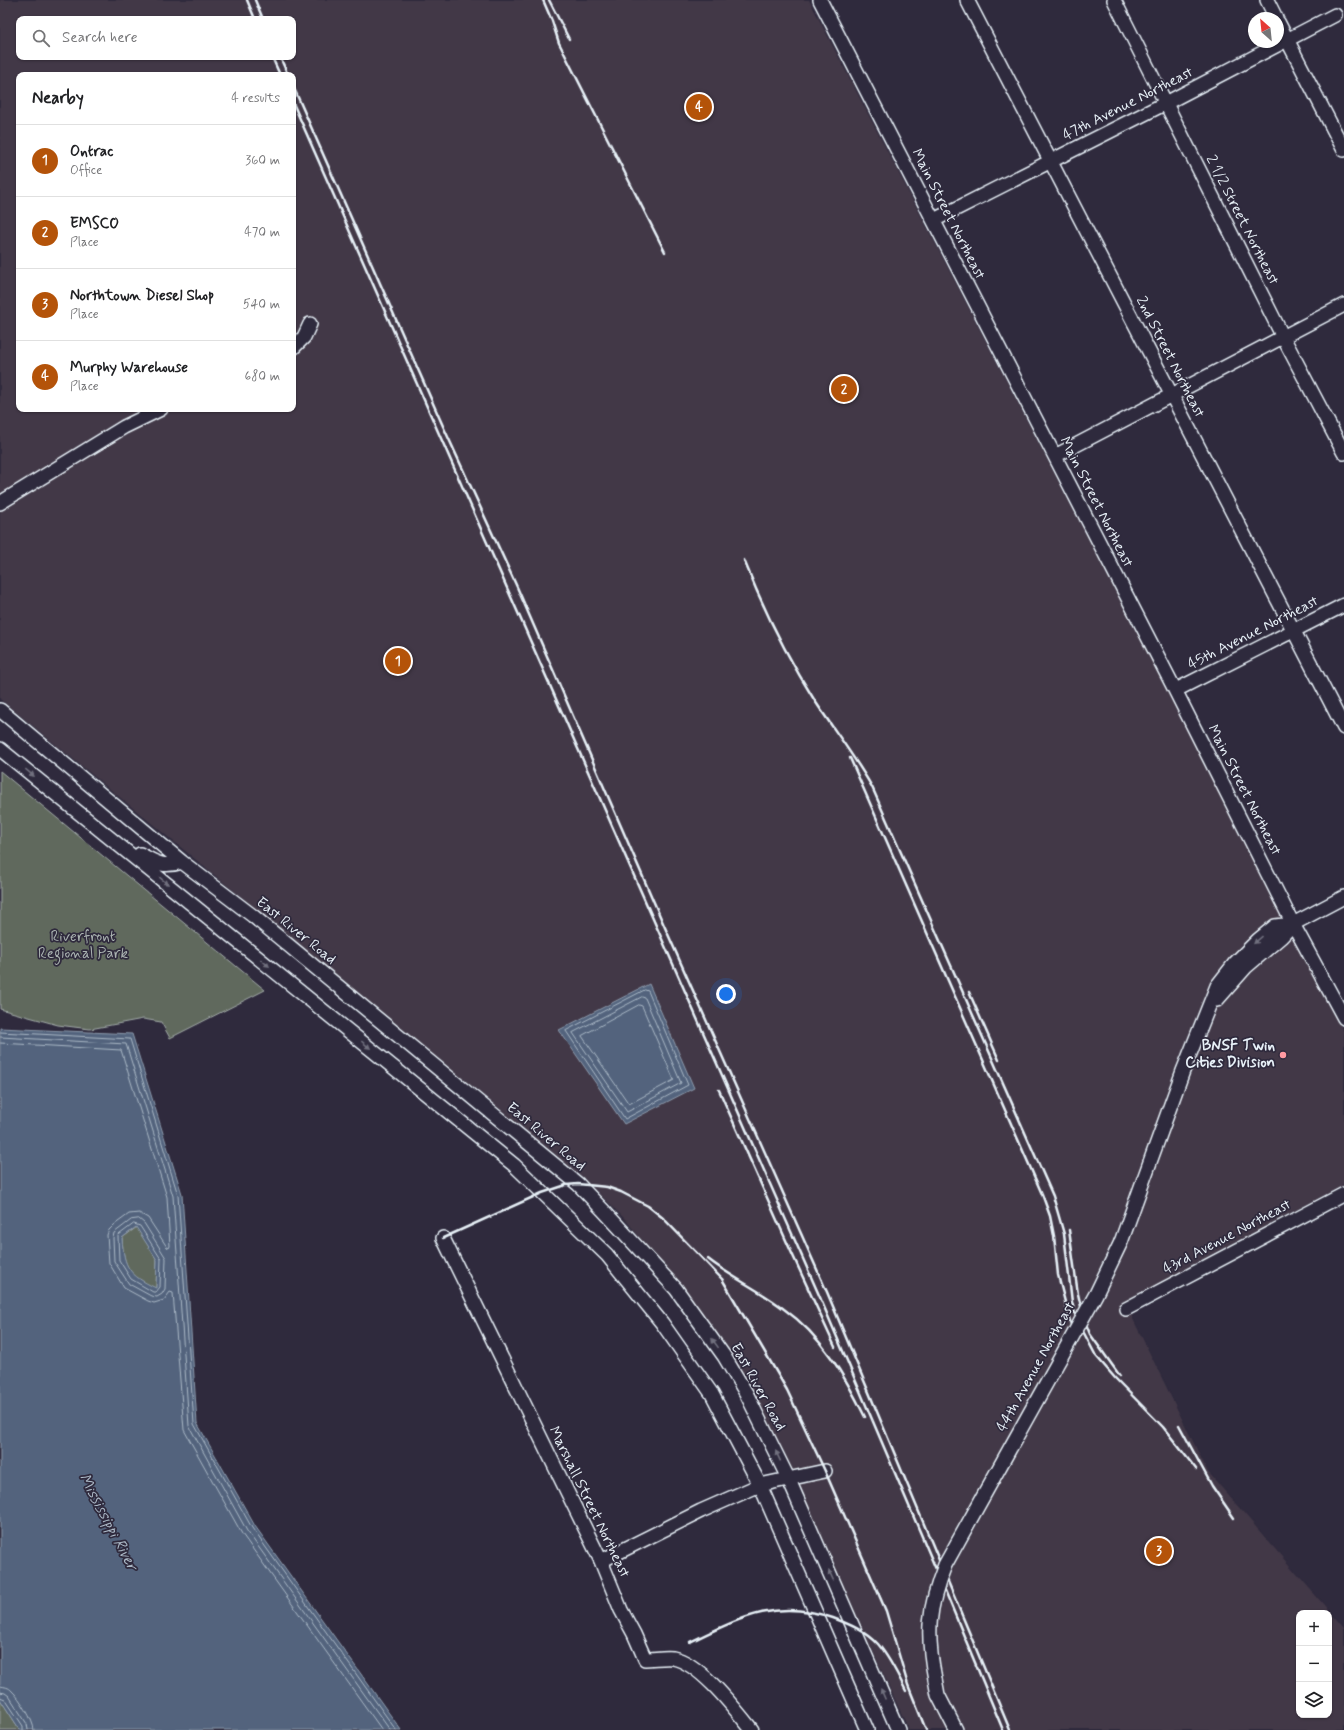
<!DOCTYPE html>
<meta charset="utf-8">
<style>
:root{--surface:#fff;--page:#f2f2f2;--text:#202124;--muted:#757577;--line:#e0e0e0;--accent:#b45309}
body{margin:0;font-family:Mynerve,sans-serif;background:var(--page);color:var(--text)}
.controls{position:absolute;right:12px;bottom:12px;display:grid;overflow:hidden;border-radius:8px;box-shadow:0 1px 3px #0004}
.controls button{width:36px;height:36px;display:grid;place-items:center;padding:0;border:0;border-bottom:1px solid var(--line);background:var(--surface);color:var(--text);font:20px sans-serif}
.compass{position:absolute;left:1248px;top:12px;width:36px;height:36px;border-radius:50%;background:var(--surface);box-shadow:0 1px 3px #0004;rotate:333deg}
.you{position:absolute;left:726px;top:994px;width:14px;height:14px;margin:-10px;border:3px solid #fff;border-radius:50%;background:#1a73e8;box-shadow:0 0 0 6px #1a73e833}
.badge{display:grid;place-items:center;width:26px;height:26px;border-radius:50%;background:var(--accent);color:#fff;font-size:13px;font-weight:700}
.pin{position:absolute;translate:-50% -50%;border:2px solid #fff;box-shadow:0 1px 4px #0006}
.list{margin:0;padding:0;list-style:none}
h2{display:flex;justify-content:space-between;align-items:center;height:52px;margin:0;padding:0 16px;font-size:17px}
h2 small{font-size:13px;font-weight:400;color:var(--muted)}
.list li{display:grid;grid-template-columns:26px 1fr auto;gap:12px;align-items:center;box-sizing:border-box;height:72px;padding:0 16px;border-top:1px solid var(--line)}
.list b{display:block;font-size:15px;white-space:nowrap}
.list p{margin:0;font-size:13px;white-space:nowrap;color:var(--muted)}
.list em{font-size:13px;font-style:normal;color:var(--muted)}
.icon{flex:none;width:22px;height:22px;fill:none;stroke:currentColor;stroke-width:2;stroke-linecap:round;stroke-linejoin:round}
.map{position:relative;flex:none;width:1344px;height:1730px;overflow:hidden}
.search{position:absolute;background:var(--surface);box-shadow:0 1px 3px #0004;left:16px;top:16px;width:280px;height:44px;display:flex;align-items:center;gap:10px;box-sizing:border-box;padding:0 14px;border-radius:8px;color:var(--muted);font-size:15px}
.panel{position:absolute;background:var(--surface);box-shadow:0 1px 3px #0004;left:16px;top:72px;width:280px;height:340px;border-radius:8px}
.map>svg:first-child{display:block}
</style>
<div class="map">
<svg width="1344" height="1730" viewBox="0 0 1344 1730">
<rect width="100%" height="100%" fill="#2f2a3d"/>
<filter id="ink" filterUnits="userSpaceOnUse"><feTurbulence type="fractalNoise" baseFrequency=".025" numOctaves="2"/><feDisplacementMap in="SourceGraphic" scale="8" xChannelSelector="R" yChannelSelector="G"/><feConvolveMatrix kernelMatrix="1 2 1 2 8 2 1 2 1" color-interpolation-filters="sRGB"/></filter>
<g filter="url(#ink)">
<path fill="#423847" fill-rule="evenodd" d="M0 0H809L1344 1032V1185L1192 1265 1129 1311 1208 1472 1344 1628V1730H909L799 1491 741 1373 717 1334 625 1219 580 1175 0 699ZM19 19H293V57H19ZM19 75H293V409H19ZM1299 1613H1329V1715H1299Z"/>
<path fill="#60695d" stroke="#a4adaa" d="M0 771 265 990 170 1038 161 1022 143 1019 90 1029 58 1025 0 1009Z
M137 1227 157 1260 156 1289C128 1274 124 1270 122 1238Z
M0 1699 20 1730H0Z"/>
<path fill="#52647d" stroke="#8e9cae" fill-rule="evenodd" d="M649 984 694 1088 624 1124 559 1030Z
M0 1028 132 1034 182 1194 197 1423 255 1526 401 1730H20L0 1699ZM136 1227 157 1260 156 1288C129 1275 124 1268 122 1238Z"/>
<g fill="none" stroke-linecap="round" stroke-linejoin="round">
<path stroke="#acb9c7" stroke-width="1" d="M645 990 648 991 688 1085 625 1119 566 1031Z
M642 997 645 998 681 1083 627 1112 573 1033Z
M639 1005 642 1006 674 1080 629 1104 582 1036Z
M0 1032 130 1039 178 1195 194 1424 252 1528 396 1730
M0 1037 126 1044 173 1196 189 1426 247 1531 390 1730
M0 1043 121 1050 167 1197 170 1246 169 1248 167 1247 148 1218 139 1213 129 1214 114 1225 109 1230 107 1235 109 1263 124 1288 148 1301 154 1303 164 1300 170 1292 173 1293 184 1430 242 1534 382 1730
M139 1219 144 1223 166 1258 165 1289 162 1294 157 1297 151 1296 129 1284 114 1261 113 1238 114 1233 131 1220Z
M134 1224 140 1226 161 1259 160 1287 156 1292H153L131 1279 119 1260 118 1236Z
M0 1686C5 1687 9 1687 12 1691 19 1697 34 1721 34 1730
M0 1692 5 1693 9 1696 27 1724 28 1730
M0 1697 5 1699 23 1726V1730"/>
<defs>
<path id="minor" d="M820 0 1171 682 1293 924 1344 1018
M967 0 1344 728
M1114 0 1283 337 1344 453
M1267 0 1276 18
M1278 22 1344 150
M934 220 1166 103 1335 15
M293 348 304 337 310 324
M1055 456 1344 305
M0 503 124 427 161 409
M1176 690 1344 605
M0 710 182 862 253 916 578 1184 603 1210 676 1289 724 1356 746 1393 789 1480 898 1730
M0 749 514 1165 607 1255 662 1323 712 1394 760 1485 867 1730
M140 854C156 863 163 868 182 862
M1217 1000 1246 967 1281 937 1293 924 1344 897
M443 1238 601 1561 621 1610 634 1634 645 1659C654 1659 664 1657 673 1658 700 1663 735 1709 752 1730
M1121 1242 1183 1071 1217 986 1235 963 1258 940 1275 926 1293 924
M1126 1309 1344 1194
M601 1561 701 1511 760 1485 825 1471
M935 1679 938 1695 956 1730"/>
</defs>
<use href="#minor" stroke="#e8f1f8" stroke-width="16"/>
<use href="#minor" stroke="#2f2a3d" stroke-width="13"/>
<path stroke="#e8f1f8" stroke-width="2.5" d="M247 0 255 19
M255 0 263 19
M543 0 552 21 559 43 665 252
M549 0 569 39
M272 57 280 75
M280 57 288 75
M293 86 443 426 517 587 663 923 827 1292 1010 1730
M293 103 819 1295 944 1588 1003 1730
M744 560C763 608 787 657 815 701 834 730 855 757 872 787L1053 1196 1064 1234 1072 1302 1076 1318 1096 1356 1115 1378 1163 1427 1196 1469
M850 758 1042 1194 1050 1216 1054 1236 1058 1275 1072 1329
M969 992 999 1060
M719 1090 789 1247 835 1347
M1069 1230 1078 1294 1084 1319 1090 1334 1120 1376
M443 1238 542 1193 566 1185 578 1184 607 1187 621 1192 648 1206 663 1218 722 1279 787 1390 825 1471 886 1611 908 1685 926 1730
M708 1259C732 1278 760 1290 784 1309 822 1336 845 1376 865 1417
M1179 1425 1212 1486 1234 1518
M690 1642C740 1618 777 1598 833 1618 849 1624 866 1631 878 1644 890 1658 898 1675 906 1691"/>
<defs>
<path id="minor-bridge" d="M935 1679C926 1634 928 1608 945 1565L1096 1294 1121 1242"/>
</defs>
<use href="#minor-bridge" stroke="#e8f1f8" stroke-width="16" stroke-linecap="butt"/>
<use href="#minor-bridge" stroke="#2f2a3d" stroke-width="13"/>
</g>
<defs><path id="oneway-solid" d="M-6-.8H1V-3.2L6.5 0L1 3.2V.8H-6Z"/></defs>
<g fill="#70707e">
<use href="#oneway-solid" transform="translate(30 773) rotate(39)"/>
<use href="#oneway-solid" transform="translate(164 881) rotate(39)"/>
<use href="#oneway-solid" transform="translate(1258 940) rotate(139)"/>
<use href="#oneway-solid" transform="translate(265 963) rotate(39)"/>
<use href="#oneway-solid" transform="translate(366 1045) rotate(39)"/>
<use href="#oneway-solid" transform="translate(715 1343) rotate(-126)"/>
<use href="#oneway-solid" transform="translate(778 1456) rotate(-115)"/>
<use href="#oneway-solid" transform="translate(831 1575) rotate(-114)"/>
<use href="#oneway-solid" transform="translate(883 1694) rotate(-113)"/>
</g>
</g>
<circle fill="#ff9aa2" stroke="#2f2a3d" stroke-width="1.5" cx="1283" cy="1055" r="4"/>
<g text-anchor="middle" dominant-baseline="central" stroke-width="3.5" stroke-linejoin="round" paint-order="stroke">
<g font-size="15" fill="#e8f1f8" stroke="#2f2a3d">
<text transform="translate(1128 104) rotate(-27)">47th Avenue Northeast</text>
<text transform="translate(948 214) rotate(63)">Main Street Northeast</text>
<text transform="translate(1242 220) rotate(63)">2 1/2 Street Northeast</text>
<text transform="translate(1170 357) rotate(63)">2nd Street Northeast</text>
<text transform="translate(1096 502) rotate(63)">Main Street Northeast</text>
<text transform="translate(1253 633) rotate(-27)">45th Avenue Northeast</text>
<text transform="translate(1244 790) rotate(63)">Main Street Northeast</text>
<text transform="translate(296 931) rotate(39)">East River Road</text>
<text transform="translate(546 1137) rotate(40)">East River Road</text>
<text transform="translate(1227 1237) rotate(-28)">43rd Avenue Northeast</text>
<text transform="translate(1036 1367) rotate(-61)">44th Avenue Northeast</text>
<text transform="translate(758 1387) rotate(61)">East River Road</text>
<text transform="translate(589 1502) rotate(64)">Marshall Street Northeast</text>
</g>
<g font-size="15" fill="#abb4b2" stroke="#2f2a3d">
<text x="83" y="937">Riverfront<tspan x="83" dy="17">Regional Park</tspan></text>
</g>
<g font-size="15" font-weight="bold" fill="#e8f1f8" stroke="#2f2a3d" text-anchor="end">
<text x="1275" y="1046">BNSF Twin<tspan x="1275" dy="17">Cities Division</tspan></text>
</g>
<g font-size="16" font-style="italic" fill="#acb9c7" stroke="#2f2a3d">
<text transform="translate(108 1522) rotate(62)">Mississippi River</text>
</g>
</g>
</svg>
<div class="controls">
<button>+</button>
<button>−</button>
<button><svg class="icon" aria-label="layers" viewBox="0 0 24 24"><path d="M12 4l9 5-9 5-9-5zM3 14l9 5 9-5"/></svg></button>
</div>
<svg class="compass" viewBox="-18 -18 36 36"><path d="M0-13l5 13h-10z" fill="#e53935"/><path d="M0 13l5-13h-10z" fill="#757577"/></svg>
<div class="you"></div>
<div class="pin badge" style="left:398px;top:661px">1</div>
<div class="pin badge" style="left:844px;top:389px">2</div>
<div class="pin badge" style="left:1159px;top:1551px">3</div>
<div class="pin badge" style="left:699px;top:107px">4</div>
<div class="search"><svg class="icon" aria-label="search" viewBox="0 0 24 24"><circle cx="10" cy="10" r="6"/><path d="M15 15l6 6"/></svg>Search here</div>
<section class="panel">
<h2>Nearby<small>4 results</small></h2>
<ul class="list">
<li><span class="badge">1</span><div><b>Ontrac</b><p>Office</p></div><em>360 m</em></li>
<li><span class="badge">2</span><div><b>EMSCO</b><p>Place</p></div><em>470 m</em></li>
<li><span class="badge">3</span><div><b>Northtown Diesel Shop</b><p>Place</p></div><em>540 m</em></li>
<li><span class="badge">4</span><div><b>Murphy Warehouse</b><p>Place</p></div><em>680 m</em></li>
</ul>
</section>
</div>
